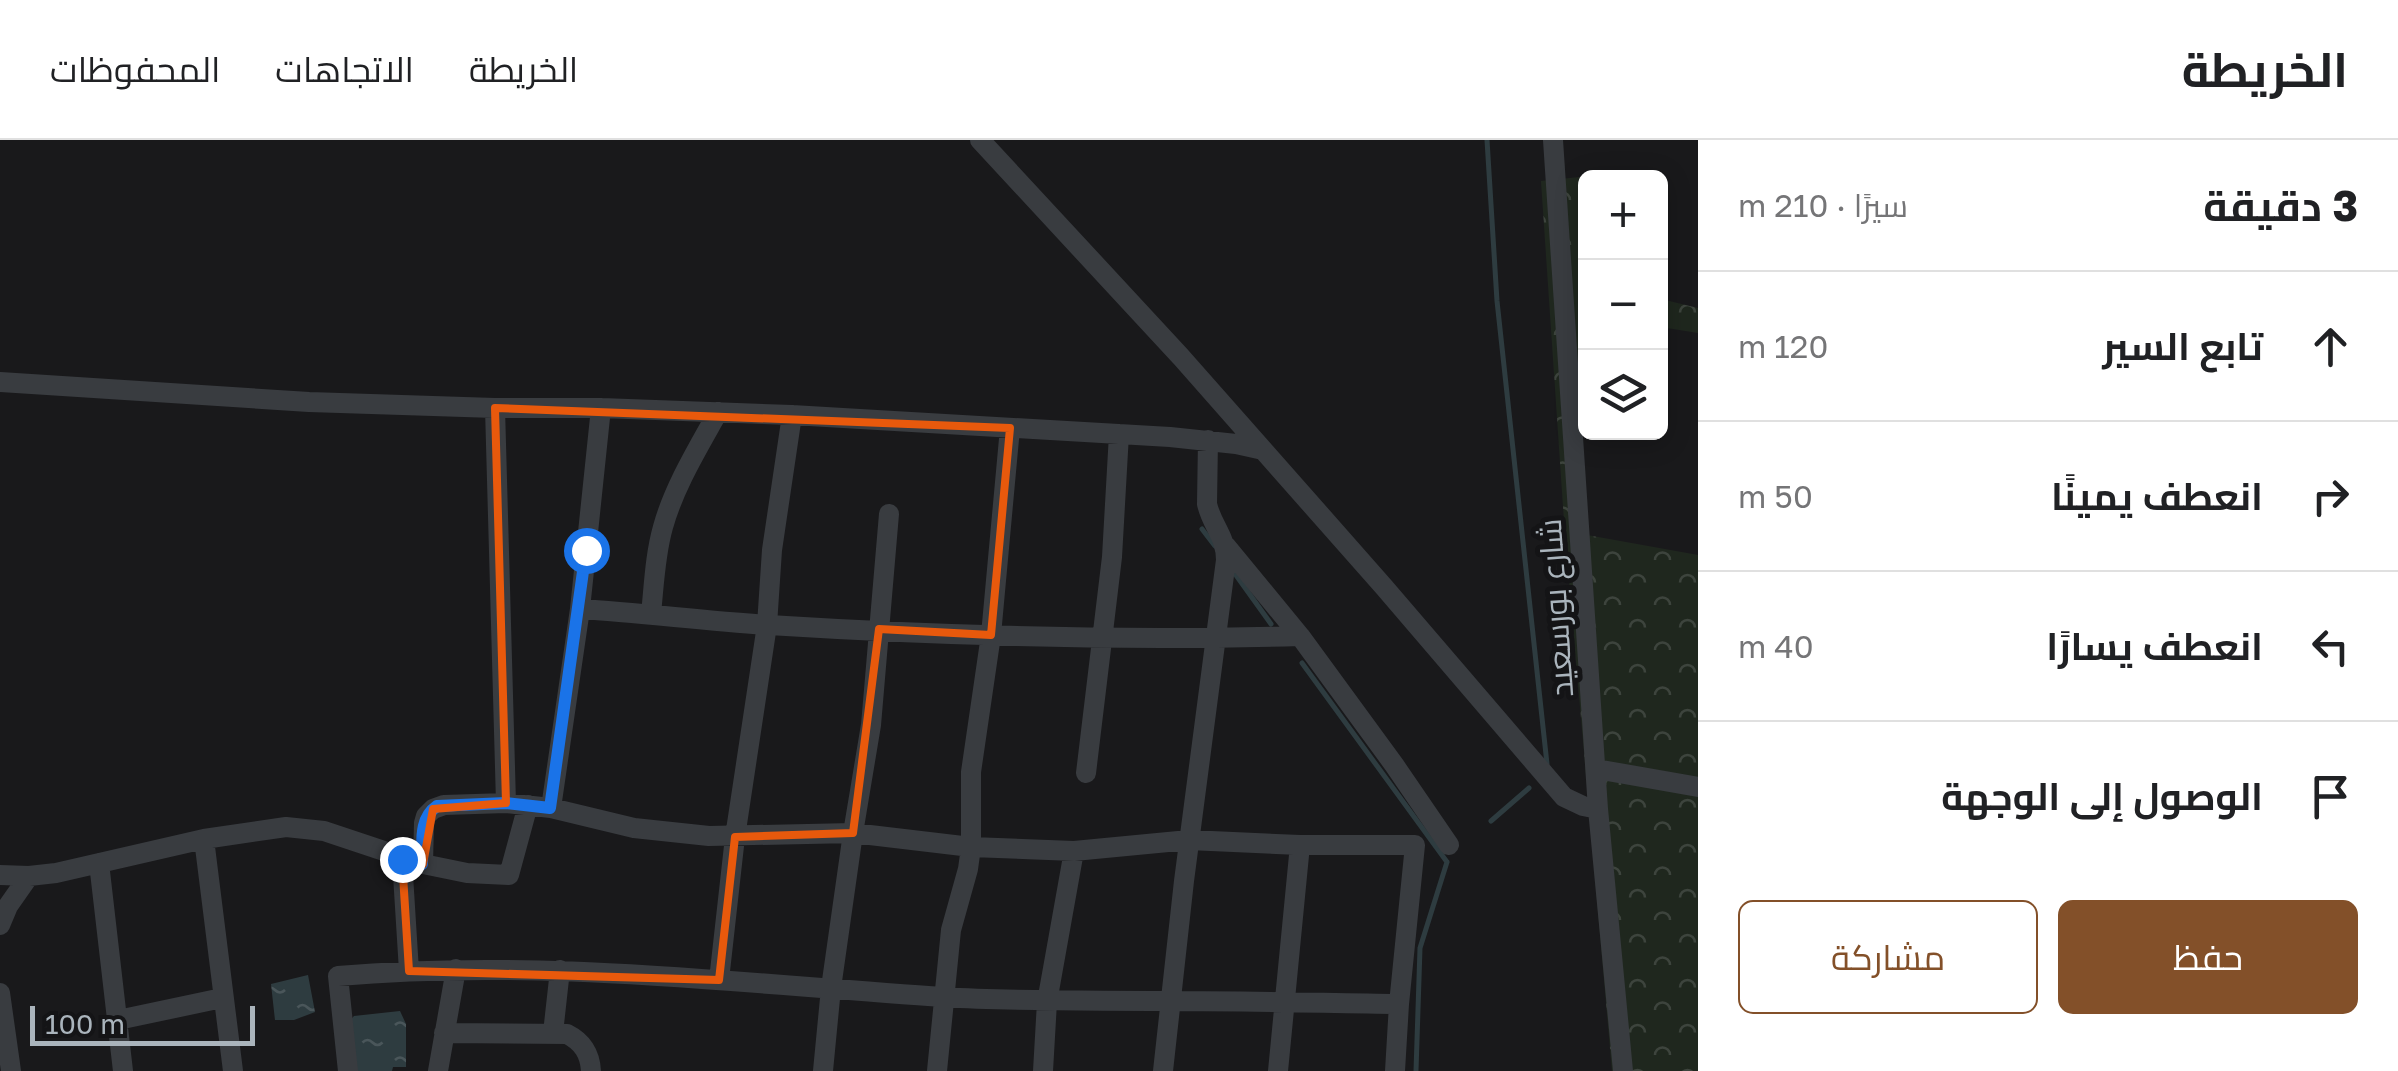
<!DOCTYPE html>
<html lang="ar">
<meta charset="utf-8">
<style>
:root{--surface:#fff;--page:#f2f2f2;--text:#202124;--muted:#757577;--line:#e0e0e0;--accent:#835029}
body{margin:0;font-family:"Golos Text",Cairo,sans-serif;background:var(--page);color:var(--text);direction:rtl}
.controls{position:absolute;right:30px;top:30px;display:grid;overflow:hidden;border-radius:15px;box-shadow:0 5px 25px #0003}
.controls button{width:90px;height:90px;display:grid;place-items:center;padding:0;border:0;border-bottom:2px solid var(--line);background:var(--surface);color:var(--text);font:50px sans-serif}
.scale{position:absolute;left:30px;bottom:25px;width:225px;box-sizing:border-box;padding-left:10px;border:5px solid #aab4bc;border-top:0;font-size:28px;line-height:35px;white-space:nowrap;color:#aab4bc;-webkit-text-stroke:8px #141416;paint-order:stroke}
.stop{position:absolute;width:30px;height:30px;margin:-22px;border:8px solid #1a73e8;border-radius:50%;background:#fff}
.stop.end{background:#1a73e8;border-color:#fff;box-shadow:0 2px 10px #0008}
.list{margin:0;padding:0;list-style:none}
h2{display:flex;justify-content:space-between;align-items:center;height:130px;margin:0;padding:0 40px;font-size:42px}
h2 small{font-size:32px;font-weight:400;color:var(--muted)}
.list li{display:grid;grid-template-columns:65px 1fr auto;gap:30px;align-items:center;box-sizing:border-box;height:150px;padding:0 40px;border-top:2px solid var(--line)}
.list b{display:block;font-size:38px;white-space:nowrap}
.list em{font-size:32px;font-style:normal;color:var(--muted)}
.actions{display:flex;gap:20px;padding:30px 40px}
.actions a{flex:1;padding:22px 0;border:2px solid var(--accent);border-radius:15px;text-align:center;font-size:35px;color:var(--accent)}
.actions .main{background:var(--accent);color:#fff}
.icon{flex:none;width:55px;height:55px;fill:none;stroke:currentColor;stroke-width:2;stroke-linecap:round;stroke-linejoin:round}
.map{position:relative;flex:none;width:1698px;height:931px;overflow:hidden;direction:ltr}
header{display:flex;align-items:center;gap:60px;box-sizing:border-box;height:140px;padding:0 50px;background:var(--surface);border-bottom:2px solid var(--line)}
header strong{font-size:48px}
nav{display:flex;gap:55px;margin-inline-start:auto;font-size:35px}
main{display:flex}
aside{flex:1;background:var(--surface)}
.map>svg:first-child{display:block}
</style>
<header>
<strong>الخريطة</strong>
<nav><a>الخريطة</a><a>الاتجاهات</a><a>المحفوظات</a></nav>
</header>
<main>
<aside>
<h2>3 دقيقة<small>سيرًا · 210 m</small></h2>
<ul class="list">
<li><svg class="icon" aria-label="ahead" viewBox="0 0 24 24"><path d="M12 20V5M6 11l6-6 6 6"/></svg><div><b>تابع السير</b></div><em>120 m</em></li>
<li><svg class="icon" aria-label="right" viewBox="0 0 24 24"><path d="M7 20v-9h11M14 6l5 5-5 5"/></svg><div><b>انعطف يمينًا</b></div><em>50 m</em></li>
<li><svg class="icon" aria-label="left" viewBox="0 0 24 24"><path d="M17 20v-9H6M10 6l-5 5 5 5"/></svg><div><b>انعطف يسارًا</b></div><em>40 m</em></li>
<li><svg class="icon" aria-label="arrive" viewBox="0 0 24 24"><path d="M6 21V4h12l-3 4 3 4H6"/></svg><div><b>الوصول إلى الوجهة</b></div></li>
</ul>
<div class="actions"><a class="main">حفظ</a><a>مشاركة</a></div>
</aside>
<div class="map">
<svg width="1698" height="931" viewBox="0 0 1698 931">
<defs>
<pattern id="forest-crowns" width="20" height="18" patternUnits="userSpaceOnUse" patternTransform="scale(2.5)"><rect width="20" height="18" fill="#1f271e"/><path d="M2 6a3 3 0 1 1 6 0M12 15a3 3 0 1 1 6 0" fill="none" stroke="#3d443d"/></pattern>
<pattern id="water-ripples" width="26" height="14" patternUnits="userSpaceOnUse" patternTransform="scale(2.5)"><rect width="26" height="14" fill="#2e3c40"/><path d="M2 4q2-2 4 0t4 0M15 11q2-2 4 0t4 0" fill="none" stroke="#4a565a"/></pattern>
</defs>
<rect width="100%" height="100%" fill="#19191b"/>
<path fill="url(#forest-crowns)" d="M1599 35 1600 37 1586 38V292L1589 293 1580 296 1587 395 1698 415V931H1612L1565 396 1541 41Z
M1661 159 1698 168V193L1661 187Z"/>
<path fill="url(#water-ripples)" d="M308 835 315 872 294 880H275L271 844Z
M400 871 406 884V927H393L392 931H353L346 885 354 876Z"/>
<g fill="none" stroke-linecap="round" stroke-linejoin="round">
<path stroke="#2e3c40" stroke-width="5" d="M1487 0 1497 161 1547 624
M1202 389 1215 406
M1233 431 1271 484
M1302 523 1447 722
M1491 681 1529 648
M1416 931 1420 808 1447 722"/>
<path stroke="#393c40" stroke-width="20" d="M980 0 1181 217 1384 447 1564 657 1583 666 1598 669
M1553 0 1598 669 1623 931
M0 242 309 262 495 268H601L792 275 1170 297 1236 304 1263 310
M495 268 506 663
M1226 406 1300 496 1395 626 1449 705
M580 469C643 473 706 481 769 485 945 496 1124 501 1300 496
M651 474C654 445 655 415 663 387 674 347 698 308 718 272
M1596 629 1698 647
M1086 633 1112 417 1119 294
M551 668 580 469 601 268
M204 699 233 931
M402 719 409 831
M99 723 123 931
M423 724 424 683 426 676 433 669 444 665 506 663 551 668 634 688 709 696 853 693 971 707 1074 711 1189 700 1300 705H1415L1399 864 1395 931
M0 735 29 736 56 733 204 699 286 687 324 691 423 724 467 733 509 735 528 665
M0 785 8 766 29 736
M719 840 735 697 767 485 772 410 792 275
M0 853 11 931
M118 880 222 858
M444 893 567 894C583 902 590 914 591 931
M553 893 560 830
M348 931 338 836C540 818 742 844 944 857 1020 862 1095 860 1171 861 1247 861 1323 863 1399 864
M438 931 456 829
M823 931 831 848 853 693 871 585 889 374
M937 931 951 790 968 729 971 707V632L991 495 1010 288
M1043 931 1047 862 1074 711
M1163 931 1184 741 1226 420C1226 396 1212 386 1207 364L1208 300
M1278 931 1300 705"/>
</g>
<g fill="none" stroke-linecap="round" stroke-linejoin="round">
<path stroke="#1a73e8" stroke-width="12" d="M402 719 422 724C423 704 418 679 437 666L506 663 550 668 586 410"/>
</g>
<path fill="none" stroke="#e8590c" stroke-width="8" stroke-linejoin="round" d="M495 268 1010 288 991 495 879 489 853 693 735 697 719 840 409 831 402 719 423 724 433 669 506 663Z"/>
<g text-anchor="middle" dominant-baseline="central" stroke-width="10" stroke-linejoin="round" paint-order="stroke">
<g font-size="32" fill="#aab4bc" stroke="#141416">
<text transform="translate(1555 468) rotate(-94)">شارع بورسعيد</text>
</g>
</g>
</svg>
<div class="controls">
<button>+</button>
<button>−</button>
<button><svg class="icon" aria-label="layers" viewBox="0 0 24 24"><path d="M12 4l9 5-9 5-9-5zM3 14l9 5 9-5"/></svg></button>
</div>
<div class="scale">100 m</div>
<div class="stop" style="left:586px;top:410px"></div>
<div class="stop end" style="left:402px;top:719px"></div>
</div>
</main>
